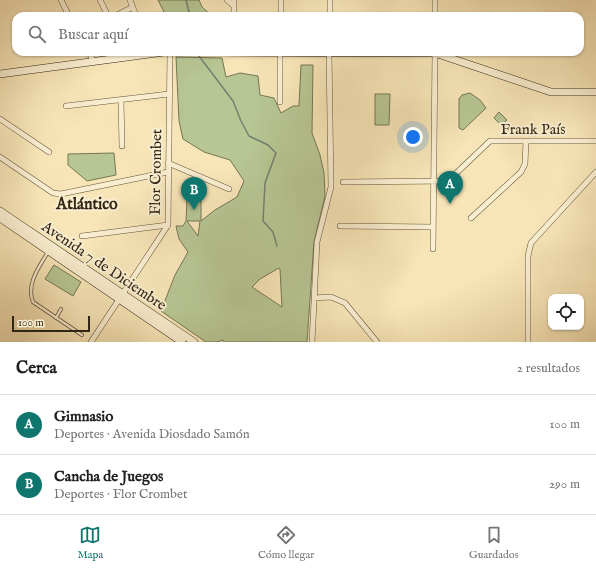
<!DOCTYPE html>
<html lang="es">
<meta charset="utf-8">
<style>
:root{--surface:#fff;--page:#f2f2f2;--text:#202124;--muted:#757577;--line:#e0e0e0;--accent:#0f766e}
body{margin:0;font-family:"IM FELL English",serif;background:var(--page);color:var(--text)}
.controls{position:absolute;right:12px;bottom:12px;display:grid;overflow:hidden;border-radius:8px;box-shadow:0 1px 3px #0004}
.controls button{width:36px;height:36px;display:grid;place-items:center;padding:0;border:0;border-bottom:1px solid var(--line);background:var(--surface);color:var(--text);font:20px sans-serif}
.scale{position:absolute;left:12px;bottom:10px;width:78px;box-sizing:border-box;padding-left:4px;border:2px solid #312515;border-top:0;font-size:11px;line-height:14px;white-space:nowrap;color:#312515;-webkit-text-stroke:3px #faeed0;paint-order:stroke}
.you{position:absolute;left:413px;top:137px;width:14px;height:14px;margin:-10px;border:3px solid #fff;border-radius:50%;background:#1a73e8;box-shadow:0 0 0 6px #1a73e833}
.badge{display:grid;place-items:center;width:26px;height:26px;border-radius:50%;background:var(--accent);color:#fff;font-size:13px;font-weight:700}
.pin{position:absolute;translate:-50% -33px;filter:drop-shadow(0 1px 2px #0008)}
.pin::after{content:'';position:absolute;top:21px;width:14px;height:12px;background:inherit;clip-path:polygon(0 0,100% 0,50% 100%)}
.list{margin:0;padding:0;list-style:none}
h2{display:flex;justify-content:space-between;align-items:center;height:52px;margin:0;padding:0 16px;font-size:17px}
h2 small{font-size:13px;font-weight:400;color:var(--muted)}
.list li{display:grid;grid-template-columns:26px 1fr auto;gap:12px;align-items:center;box-sizing:border-box;height:60px;padding:0 16px;border-top:1px solid var(--line)}
.list b{display:block;font-size:15px;white-space:nowrap}
.list p{margin:0;font-size:13px;white-space:nowrap;color:var(--muted)}
.list em{font-size:13px;font-style:normal;color:var(--muted)}
.icon{flex:none;width:22px;height:22px;fill:none;stroke:currentColor;stroke-width:2;stroke-linecap:round;stroke-linejoin:round}
.map{position:relative;flex:none;width:596px;height:342px;overflow:hidden}
.search{position:absolute;background:var(--surface);box-shadow:0 1px 3px #0004;left:12px;right:12px;top:12px;height:44px;display:flex;align-items:center;gap:10px;box-sizing:border-box;padding:0 14px;border-radius:12px;color:var(--muted);font-size:15px}
.sheet{height:172px;background:var(--surface)}
nav{display:flex;justify-content:space-around;align-items:center;box-sizing:border-box;height:56px;border-top:1px solid var(--line);background:var(--surface);font-size:11px;color:var(--muted)}
nav a{display:grid;justify-items:center;gap:2px}
nav .on{color:var(--accent)}
.map>svg:first-child{display:block}
</style>
<div class="map">
<svg width="596" height="342" viewBox="0 0 596 342">
<rect width="100%" height="100%" fill="#f7e5b7"/>
<filter id="stains"><feTurbulence type="fractalNoise" baseFrequency=".005" numOctaves="4"/><feColorMatrix values="0 0 0 0 .2 0 0 0 0 .09 0 0 0 0 .02 0 0 0 .5 -.17"/></filter>
<radialGradient id="worn" r=".72"><stop offset=".6" stop-color="#630" stop-opacity="0"/><stop offset="1" stop-color="#630" stop-opacity=".3"/></radialGradient>
<path fill="#b7c693" stroke="#747654" fill-rule="evenodd" d="M158 0H199L202 7 212 16H166Z
M176 57 222 58 226 77 240 73 258 76 260 95 274 98 281 113 293 106H299L301 65H313L312 133 320 155 324 173 325 196 314 242 307 342H224L223 340 217 342H206L161 311 175 275 188 252 179 239 176 226H183L186 221 187 199H201V221L215 210 237 197 244 181 230 160 204 152 183 139 179 121ZM187 221H200L198 236ZM279 268 280 269 282 307 252 287 260 279Z
M470 93 480 100 486 108 463 130 459 128V99L462 95Z
M375 94H390L389 125H375Z
M499 112 507 120 501 125 494 118Z
M114 153 116 175 87 181 68 165V154Z
M54 265 81 282 73 296 45 279Z"/>
<g fill="none" stroke-linecap="round" stroke-linejoin="round">
<path stroke="#728170" stroke-width="1.5" d="M186 0 190 16
M199 56 233 101 241 121 249 136 268 145 276 153 265 183 263 221 273 232 277 246"/>
<defs>
<path id="lane" d="M48 252C39 267 26 284 33 302L82 335
M56 318 61 309"/>
<path id="street" d="M61 0 69 16
M100 0 108 16
M130 0 136 16
M227 0 234 6
M234 0V16
M115 16 133 7
M281 16V0
M330 16V0
M435 16V0
M89 52 93 61
M121 100 122 146
M280 102V52
M66 106 169 94
M0 119 49 152
M0 157 53 193 61 194 168 172
M168 163 229 189
M343 182 448 181 490 141H596
M471 218 521 172 525 164 526 141
M340 226 433 227
M82 236 168 225
M433 249 435 52
M314 298 331 297 345 303 377 342
M91 342 168 225 170 52
M312 342 317 242 331 187 329 52
M528 342V256L531 243 596 172"/>
<path id="secondary" d="M222 52 435 53 551 92H596
M0 74 164 52
M0 211 194 342
M0 218 182 342"/>
</defs>
<use href="#lane" stroke="#62553e" stroke-width="4"/>
<use href="#street" stroke="#62553e" stroke-width="6"/>
<use href="#secondary" stroke="#312515" stroke-width="8"/>
<use href="#lane" stroke="#faeed0" stroke-width="2.5"/>
<use href="#street" stroke="#faeed0" stroke-width="5"/>
<use href="#secondary" stroke="#faeed0" stroke-width="7"/>
</g>
<g text-anchor="middle" dominant-baseline="central" stroke-width="4" stroke-linejoin="round" paint-order="stroke">
<g font-size="15" fill="#312515" stroke="#faeed0">
<text x="533" y="129">Frank País</text>
<text transform="translate(156 172) rotate(-89)">Flor Crombet</text>
<text transform="translate(104 266) rotate(34)">Avenida 7 de Diciembre</text>
</g>
<g font-size="16" font-weight="bold" fill="#312515" stroke="#faeed0">
<text x="87" y="205">Atlántico</text>
</g>
</g>
<rect width="100%" height="100%" filter="url(#stains)"/>
<rect width="100%" height="100%" fill="url(#worn)"/>
</svg>
<div class="controls">
<button><svg class="icon" aria-label="locate" viewBox="0 0 24 24"><circle cx="12" cy="12" r="6"/><path d="M12 2v4M12 18v4M2 12h4M18 12h4"/></svg></button>
</div>
<div class="scale">100 m</div>
<div class="you"></div>
<div class="pin badge" style="left:450px;top:204px">A</div>
<div class="pin badge" style="left:194px;top:210px">B</div>
<div class="search"><svg class="icon" aria-label="search" viewBox="0 0 24 24"><circle cx="10" cy="10" r="6"/><path d="M15 15l6 6"/></svg>Buscar aquí</div>
</div>
<section class="sheet">
<h2>Cerca<small>2 resultados</small></h2>
<ul class="list">
<li><span class="badge">A</span><div><b>Gimnasio</b><p>Deportes · Avenida Diosdado Samón</p></div><em>100 m</em></li>
<li><span class="badge">B</span><div><b>Cancha de Juegos</b><p>Deportes · Flor Crombet</p></div><em>290 m</em></li>
</ul>
</section>
<nav>
<a class="on"><svg class="icon" aria-label="map" viewBox="0 0 24 24"><path d="M3 6l6-2 6 2 6-2v14l-6 2-6-2-6 2zM9 4v14M15 6v14"/></svg>Mapa</a>
<a><svg class="icon" aria-label="directions" viewBox="0 0 24 24"><path d="M12 3l9 9-9 9-9-9zM9 14v-3h6M13 9l2 2-2 2"/></svg>Cómo llegar</a>
<a><svg class="icon" aria-label="saved" viewBox="0 0 24 24"><path d="M7 4h10v16l-5-4-5 4z"/></svg>Guardados</a>
</nav>
